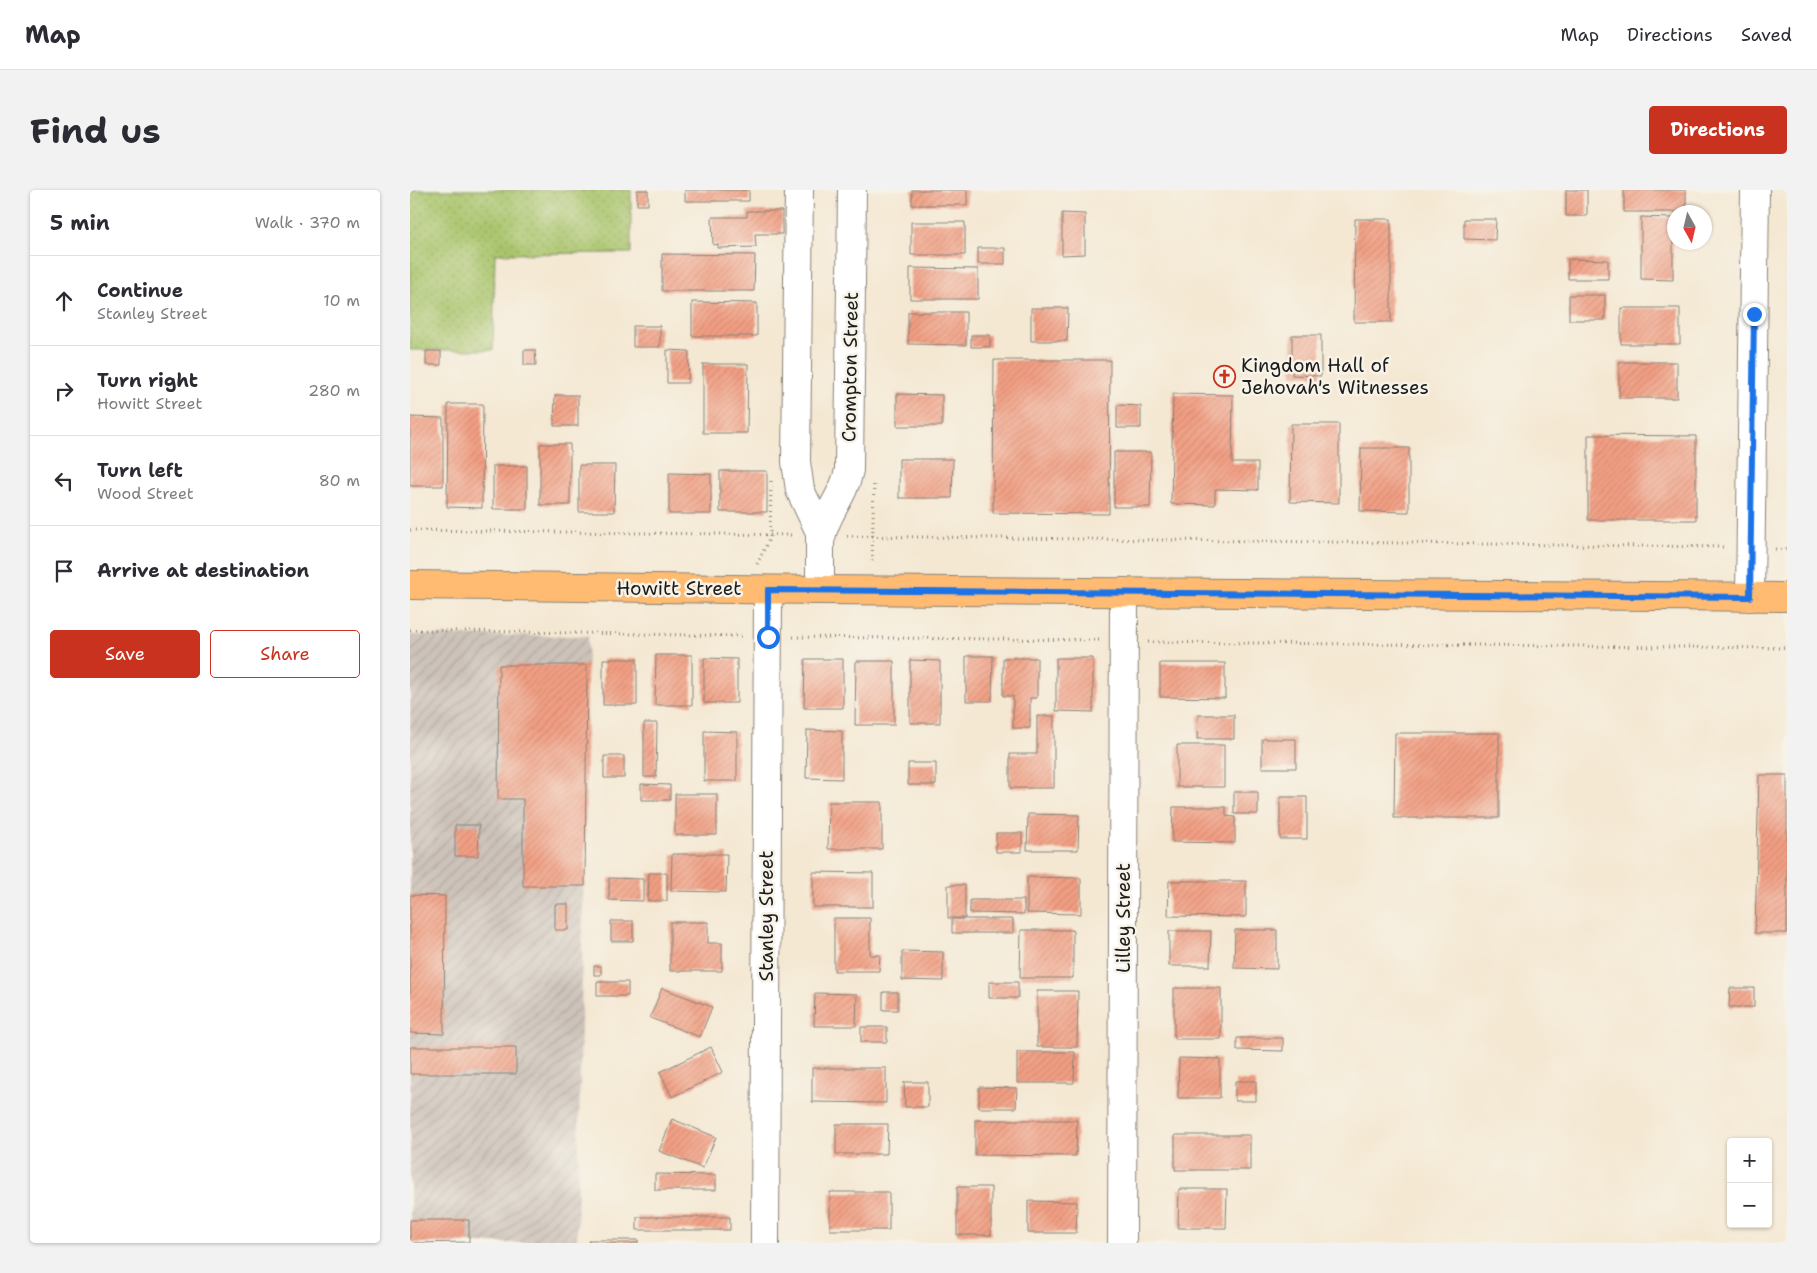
<!DOCTYPE html>
<meta charset="utf-8">
<style>
:root{--surface:#fff;--page:#f2f2f3;--text:#2b2b33;--muted:#7c7c81;--line:#e1e1e2;--accent:#c8321e}
body{margin:0;font-family:"Shantell Sans",sans-serif;background:var(--page);color:var(--text)}
.controls{position:absolute;right:15px;bottom:15px;display:grid;overflow:hidden;border-radius:5px;box-shadow:0 1px 4px #0004}
.controls button{width:45px;height:45px;display:grid;place-items:center;padding:0;border:0;border-bottom:1px solid var(--line);background:var(--surface);color:var(--text);font:25px sans-serif}
.compass{position:absolute;left:1257px;top:15px;width:45px;height:45px;border-radius:50%;background:var(--surface);box-shadow:0 1px 4px #0004;rotate:172deg}
.stop{position:absolute;width:15px;height:15px;margin:-11px;border:4px solid #1a73e8;border-radius:50%;background:#fff}
.stop.end{background:#1a73e8;border-color:#fff;box-shadow:0 1px 5px #0008}
.list{margin:0;padding:0;list-style:none}
h2{display:flex;justify-content:space-between;align-items:center;height:65px;margin:0;padding:0 20px;font-size:21px}
h2 small{font-size:16px;font-weight:400;color:var(--muted)}
.list li{display:grid;grid-template-columns:32px 1fr auto;gap:15px;align-items:center;box-sizing:border-box;height:90px;padding:0 20px;border-top:1px solid var(--line)}
.list b{display:block;font-size:19px;white-space:nowrap}
.list p{margin:0;font-size:16px;white-space:nowrap;color:var(--muted)}
.list em{font-size:16px;font-style:normal;color:var(--muted)}
.actions{display:flex;gap:10px;padding:15px 20px}
.actions a{flex:1;padding:11px 0;border:1px solid var(--accent);border-radius:5px;text-align:center;font-size:18px;color:var(--accent)}
.actions .main{background:var(--accent);color:#fff}
.icon{flex:none;width:28px;height:28px;fill:none;stroke:currentColor;stroke-width:2;stroke-linecap:round;stroke-linejoin:round}
.map{position:relative;flex:none;width:1377px;height:1053px;overflow:hidden;border-radius:5px}
header{display:flex;align-items:center;gap:30px;box-sizing:border-box;height:70px;padding:0 25px;background:var(--surface);border-bottom:1px solid var(--line)}
header strong{font-size:24px}
nav{display:flex;gap:28px;margin-inline-start:auto;font-size:18px}
.intro{display:flex;align-items:center;justify-content:space-between;box-sizing:border-box;height:120px;padding:0 30px}
h1{margin:0;font-size:35px}
.button{padding:12px 22px;border-radius:5px;background:var(--accent);color:#fff;font-size:18px;font-weight:700}
main{display:flex;gap:30px;padding:0 30px}
aside{flex:1;background:var(--surface);border-radius:5px;box-shadow:0 1px 4px #0004}
.map>svg:first-child{display:block}
</style>
<header>
<strong>Map</strong>
<nav><a>Map</a><a>Directions</a><a>Saved</a></nav>
</header>
<div class="intro"><h1>Find us</h1><a class="button">Directions</a></div>
<main>
<aside>
<h2>5 min<small>Walk · 370 m</small></h2>
<ul class="list">
<li><svg class="icon" aria-label="ahead" viewBox="0 0 24 24"><path d="M12 20V5M6 11l6-6 6 6"/></svg><div><b>Continue</b><p>Stanley Street</p></div><em>10 m</em></li>
<li><svg class="icon" aria-label="right" viewBox="0 0 24 24"><path d="M7 20v-9h11M14 6l5 5-5 5"/></svg><div><b>Turn right</b><p>Howitt Street</p></div><em>280 m</em></li>
<li><svg class="icon" aria-label="left" viewBox="0 0 24 24"><path d="M17 20v-9H6M10 6l-5 5 5 5"/></svg><div><b>Turn left</b><p>Wood Street</p></div><em>80 m</em></li>
<li><svg class="icon" aria-label="arrive" viewBox="0 0 24 24"><path d="M6 21V4h12l-3 4 3 4H6"/></svg><div><b>Arrive at destination</b></div></li>
</ul>
<div class="actions"><a class="main">Save</a><a>Share</a></div>
</aside>
<div class="map">
<svg width="1377" height="1053" viewBox="0 0 1377 1053">
<defs>
<pattern id="industrial-furrows" width="10" height="10" patternUnits="userSpaceOnUse" patternTransform="scale(1.25)"><rect width="10" height="10" fill="#ccc2b9"/><path d="M-1 1l2-2M0 10L10 0M9 11l2-2" fill="none" stroke="#afa69e"/></pattern>
<pattern id="park-dots" width="8" height="8" patternUnits="userSpaceOnUse" patternTransform="scale(1.25)"><rect width="8" height="8" fill="#a8c46b"/><path d="M2 2h.1M6 6h.1" fill="none" stroke="#90a85c" stroke-width="1.8" stroke-linecap="round"/></pattern>
<pattern id="building-hatch" width="6" height="6" patternUnits="userSpaceOnUse" patternTransform="scale(1.25)"><rect width="6" height="6" fill="#f29f83"/><path d="M-1 1l2-2M0 6l6-6M5 7l2-2" fill="none" stroke="#cf8871"/></pattern>
</defs>
<rect width="100%" height="100%" fill="#f7f3e8"/>
<filter id="ink" filterUnits="userSpaceOnUse"><feTurbulence type="fractalNoise" baseFrequency=".02" numOctaves="2"/><feDisplacementMap in="SourceGraphic" scale="10" xChannelSelector="R" yChannelSelector="G"/><feConvolveMatrix kernelMatrix="1 2 1 2 8 2 1 2 1" color-interpolation-filters="sRGB"/></filter>
<filter id="wash" filterUnits="userSpaceOnUse"><feTurbulence type="fractalNoise" baseFrequency=".0096" numOctaves="4" result="noise"/><feDisplacementMap in="SourceGraphic" scale="20" xChannelSelector="R" yChannelSelector="G"/><feGaussianBlur stdDeviation="1.12" result="paint"/><feColorMatrix in="noise" values="0 0 0 0 0 0 0 0 0 0 0 0 0 0 0 0 0 1.4 0 .05"/><feComposite in="paint" operator="in"/></filter>
<g filter="url(#wash)">
<rect width="100%" height="100%" fill="#f4e8d3"/>
<path fill="url(#industrial-furrows)" d="M0 445 178 446 167 1053H0Z"/>
<path fill="url(#park-dots)" stroke="#627044" d="M0 0H221V63L85 64 83 160H0Z"/>
<g id="blocks">
<path fill="url(#building-hatch)" d="M227 0H238V15H227Z
M275 0H339V11H275Z
M502 0H557V15H502Z
M1156 0H1177V26H1156Z
M1214 0H1276V22H1214Z
M337 21H372V44H345L346 57 308 58V54L303 55 302 27H337Z
M652 23 675 24V64L652 65Z
M1231 27 1263 28V90L1231 89Z
M945 29H981V132H944Z
M1054 29H1086L1085 50 1054 49Z
M501 32H555V65H501Z
M568 58H595V74H568Z
M252 64 345 65 344 101H252Z
M1158 69 1198 70V89H1158Z
M500 78 568 79V109H500Z
M1159 105H1195V130H1159Z
M282 112 347 113V146H282Z
M621 118H658L657 151H621Z
M1211 118H1270V154H1211Z
M498 122H556V155L498 154Z
M223 136H250V157H223Z
M561 145H580V157H561Z
M882 145H911V186L882 185Z
M114 160H125L126 175H114Z
M257 160 279 161 278 193H257Z
M16 161H31V175H16Z
M584 170H700L699 324 583 323Z
M1209 172H1267V208H1209Z
M293 174H338L337 243H293Z
M487 204 532 205V236H487Z
M763 204 823 205 822 273H848V300L805 299V315L761 314Z
M145 205H168V236H144Z
M38 214H73L72 318 37 317Z
M707 215 731 216V238H707Z
M0 227 33 228V296H0Z
M881 234H929V313L880 312Z
M1178 245 1286 246V330H1178Z
M130 254H160V315H130Z
M951 258H999V322L950 321Z
M704 262H741L740 317H704Z
M489 269H543L542 308H489Z
M169 275H205L204 322H169Z
M83 276H117V319H83Z
M310 281H357V322H310Z
M259 283 301 284V324H259Z
M246 465H282V515H245Z
M556 466H583L582 511H556Z
M294 468 327 469V513H294Z
M593 468H627V508H620V538H603V506H593Z
M646 468H683V522L646 521Z
M193 469H227V515H193Z
M395 469H433V518H394Z
M500 470 530 471V533H500Z
M446 471H484V535H445Z
M750 473H815V508L750 507Z
M89 475H177L175 696H113V609H88Z
M788 525H824V549H787Z
M627 526H644V598H600V564H627Z
M234 533H247L246 587H234Z
M397 540 432 541V589L396 588Z
M294 541 327 542V591H294Z
M985 543H1089V628H984Z
M852 549H886V578H852Z
M767 555H814V597H767Z
M194 566H214V588H194Z
M498 573H526V595H498Z
M1349 585H1377V743H1345Z
M231 594 260 595V610H231Z
M824 602H848V624H824Z
M265 604H307V645H265Z
M870 607H897V649H870Z
M419 612H472V659H418Z
M763 617H816V626L825 627V653L762 652Z
M618 624 669 625 668 660H617Z
M45 635H69L68 666H45Z
M586 643H612V662H586Z
M262 664H317L316 702 261 701Z
M403 682 463 683V717H403Z
M239 683H257V711H238Z
M617 687 671 688V724L617 723Z
M199 688 233 689V711L199 710Z
M759 691H836V727L758 726Z
M538 695H555V728H538Z
M0 705 35 706 34 844 0 843Z
M560 710H614V724L560 723Z
M145 714H158V740H145Z
M424 728H460V765H470L469 781H424Z
M542 729H603V743H542Z
M201 731H223V751H201Z
M260 732H298V753H312V781H260Z
M611 740H663V788H610Z
M825 740H867V779L824 778Z
M759 741H801L800 776H759Z
M492 761 533 762V791L492 790Z
M184 776H191V785H184Z
M187 792H218V806H187Z
M579 792H608V808H579Z
M252 798 302 817 290 847 240 828Z
M764 798H811V849H764Z
M1320 798H1344V817H1319Z
M627 801H668L667 857H627Z
M473 802H488V820H473Z
M405 803 447 804 446 836H404Z
M451 837H477V852H451Z
M827 848H873V861L827 860Z
M0 857H106V884H0Z
M301 857 313 882 262 907 250 882Z
M607 862H665L664 893H607Z
M769 868 810 869V908H768Z
M402 878H476V913L402 912Z
M825 891H846V911H825Z
M494 892H518V917H495Z
M569 897 607 898 606 918H569Z
M262 929 306 947 293 978 249 961Z
M565 930H667L666 966 565 965Z
M426 934H478L477 964H426Z
M765 945H840V980H765Z
M245 984 306 985V1000H245Z
M547 997H581V1045H547Z
M769 999H817L816 1038H768Z
M420 1002H479V1040H420Z
M618 1011 667 1012 666 1043H618Z
M227 1027H320V1040H227Z
M0 1030H59V1052L0 1053Z
M179 1050H228V1053H178Z"/>
</g>
</g>
<g filter="url(#ink)">
<use href="#blocks" fill-opacity="0" stroke="#888278" stroke-width="1"/>
<g fill="none" stroke-linecap="round" stroke-linejoin="round">
<defs>
<path id="minor" d="M389 0 386 272 390 300 410 342V400
M411 348C415 323 434 307 439 280L442 0
M1340 407 1345 0
M355 1053 358 400
M712 1053 714 402"/>
<path id="major" d="M0 395 410 400 1377 407"/>
</defs>
<use href="#minor" stroke="#888278" stroke-width="30"/>
<use href="#major" stroke="#888278" stroke-width="30"/>
<path stroke="#888278" stroke-width="3" stroke-dasharray="1 4" stroke-linecap="butt" d="M0 340 383 345
M437 346 1316 357
M1365 359H1377
M462 371 464 291
M347 374 360 347 361 291
M0 440 334 446
M383 447 689 450
M738 452 1377 458"/>
<use href="#minor" stroke="#fff" stroke-width="28"/>
<use href="#major" stroke="#ffbb71" stroke-width="28"/>
</g>
</g>
<g fill="none" stroke-linecap="round" stroke-linejoin="round" filter="url(#ink)">
<path stroke="#1a73e8" stroke-width="6" d="M358 447V400L1340 407 1344 124"/>
</g>
<defs>
<symbol id="church-ring" viewBox="-11 -11 22 22"><circle r="9.5" fill="#f7f3e8" stroke="#c8321e" stroke-width="1.5"/><path d="M-1.2-6h2.4v3.5h3.3v2.4h-3.3V6h-2.4V-.1h-3.3v-2.4h3.3Z" fill="#c8321e"/></symbol>
</defs>
<g fill-rule="evenodd">
<use href="#church-ring" x="802" y="174" width="25" height="25"/>
</g>
<g text-anchor="middle" dominant-baseline="central" stroke-width="5" stroke-linejoin="round" paint-order="stroke">
<g font-size="19" fill="#1c1c1c" stroke="#f7f3e8" text-anchor="start">
<text x="831" y="175">Kingdom Hall of<tspan x="831" dy="22">Jehovah's Witnesses</tspan></text>
</g>
<g font-size="19" fill="#1c1c1c" stroke="#f7f3e8">
<text transform="translate(440 177) rotate(-89)">Crompton Street</text>
<text x="269" y="398">Howitt Street</text>
<text transform="translate(356 726) rotate(-90)">Stanley Street</text>
<text transform="translate(713 728) rotate(-90)">Lilley Street</text>
</g>
</g>
</svg>
<div class="controls">
<button>+</button>
<button>−</button>
</div>
<svg class="compass" viewBox="-18 -18 36 36"><path d="M0-13l5 13h-10z" fill="#e53935"/><path d="M0 13l5-13h-10z" fill="#7c7c81"/></svg>
<div class="stop" style="left:358px;top:447px"></div>
<div class="stop end" style="left:1344px;top:124px"></div>
</div>
</main>
